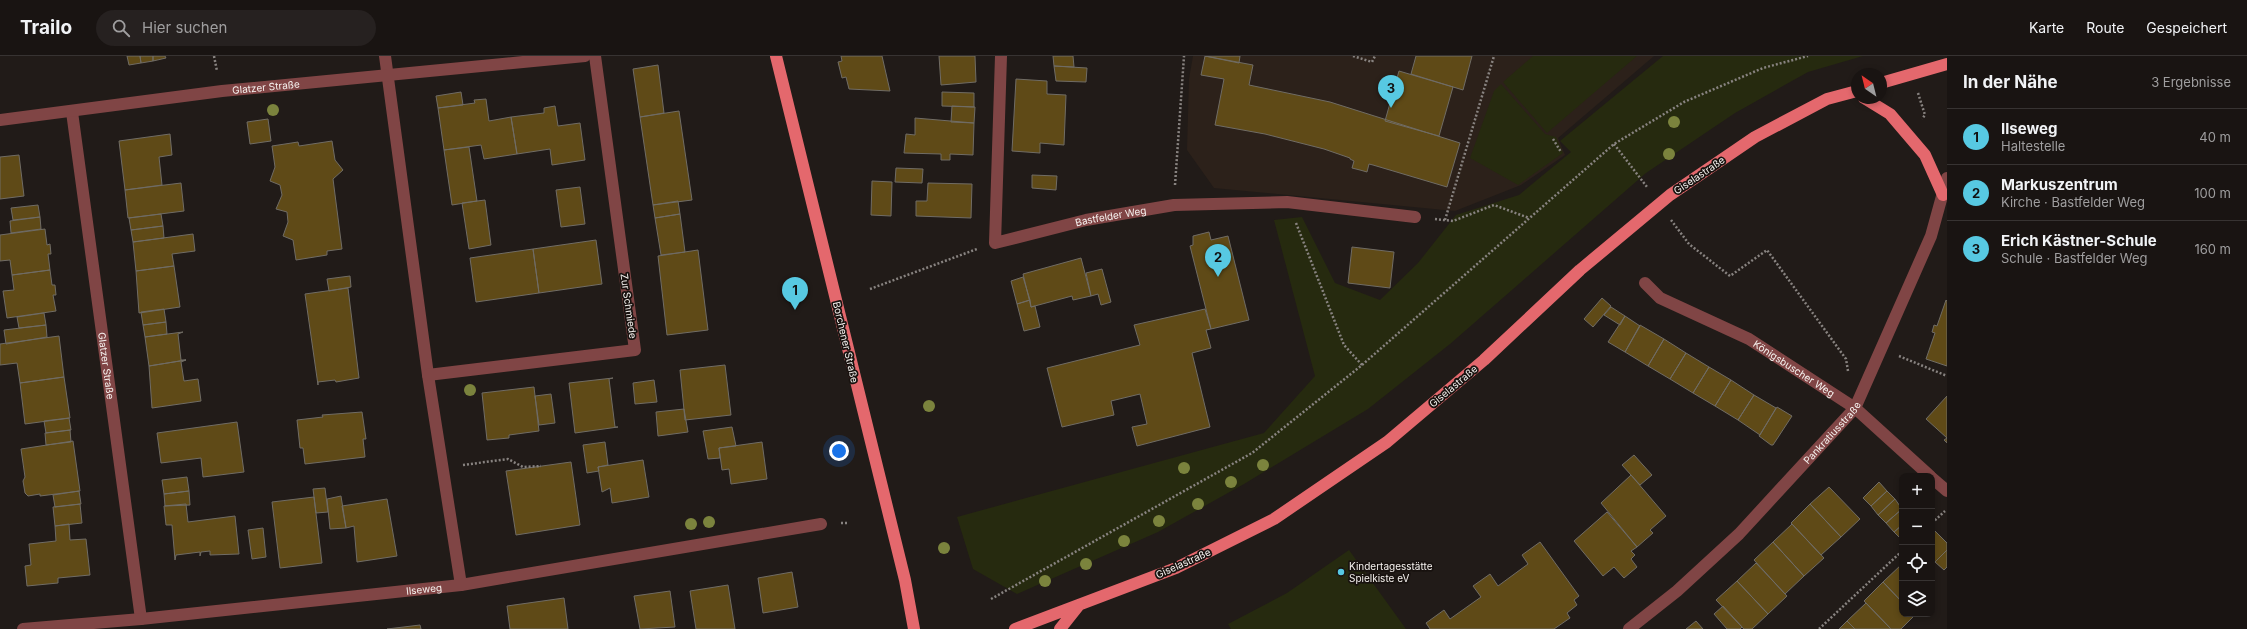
<!DOCTYPE html>
<html lang="de">
<meta charset="utf-8">
<style>
:root{--surface:#191412;--page:#262120;--text:#f1f3f6;--muted:#9f9e9f;--line:#373332;--accent:#57c9e2}
body{margin:0;font-family:Inter,sans-serif;background:var(--page);color:var(--text)}
.controls{position:absolute;right:12px;bottom:12px;display:grid;overflow:hidden;border-radius:8px;box-shadow:0 2px 6px #0003}
.controls button{width:36px;height:36px;display:grid;place-items:center;padding:0;border:0;border-bottom:1px solid var(--line);background:var(--surface);color:var(--text);font:20px sans-serif}
.compass{position:absolute;left:1851px;top:12px;width:36px;height:36px;border-radius:50%;background:var(--surface);box-shadow:0 2px 6px #0003;rotate:325deg}
.you{position:absolute;left:839px;top:395px;width:14px;height:14px;margin:-10px;border:3px solid #fff;border-radius:50%;background:#1a73e8;box-shadow:0 0 0 6px #1a73e833}
.badge{display:grid;place-items:center;width:26px;height:26px;border-radius:50%;background:var(--accent);color:#111;font-size:13px;font-weight:700}
.pin{position:absolute;translate:-50% -33px;filter:drop-shadow(0 1px 2px #0008)}
.pin::after{content:'';position:absolute;top:21px;width:14px;height:12px;background:inherit;clip-path:polygon(0 0,100% 0,50% 100%)}
.list{margin:0;padding:0;list-style:none}
h2{display:flex;justify-content:space-between;align-items:center;height:52px;margin:0;padding:0 16px;font-size:17px}
h2 small{font-size:13px;font-weight:400;color:var(--muted)}
.list li{display:grid;grid-template-columns:26px 1fr auto;gap:12px;align-items:center;box-sizing:border-box;height:56px;padding:0 16px;border-top:1px solid var(--line)}
.list b{display:block;font-size:15px;white-space:nowrap}
.list p{margin:0;font-size:13px;white-space:nowrap;color:var(--muted)}
.list em{font-size:13px;font-style:normal;color:var(--muted)}
.icon{flex:none;width:22px;height:22px;fill:none;stroke:currentColor;stroke-width:2;stroke-linecap:round;stroke-linejoin:round}
.map{position:relative;flex:none;width:1947px;height:573px;overflow:hidden}
header{display:flex;align-items:center;gap:24px;box-sizing:border-box;height:56px;padding:0 20px;background:var(--surface);border-bottom:1px solid var(--line)}
header strong{font-size:19px}
nav{display:flex;gap:22px;margin-inline-start:auto;font-size:14px}
.search{width:280px;height:36px;background:var(--page);display:flex;align-items:center;gap:10px;box-sizing:border-box;padding:0 14px;border-radius:22px;color:var(--muted);font-size:15px}
main{display:flex}
aside{flex:1;background:var(--surface)}
.map>svg:first-child{display:block}
</style>
<header>
<strong>Trailo</strong>
<div class="search"><svg class="icon" aria-label="search" viewBox="0 0 24 24"><circle cx="10" cy="10" r="6"/><path d="M15 15l6 6"/></svg>Hier suchen</div>
<nav><a>Karte</a><a>Route</a><a>Gespeichert</a></nav>
</header>
<main>
<div class="map">
<svg width="1947" height="573" viewBox="0 0 1947 573">
<rect width="100%" height="100%" fill="#211b18"/>
<path fill="#2c211a" d="M1193 0H1654L1558 82 1565 99 1521 129 1455 155 1214 132 1187 94 1189 23Z"/>
<path fill="#262a0f" d="M1533 0H1637L1547 77 1503 26Z
M1663 0H1863L1808 16 1735 57 1646 117 1450 288 1368 353 1244 428 1158 476 1017 538 973 513 957 461 1264 377 1315 320 1274 164 1302 161 1335 227 1380 244 1418 207 1456 159 1519 139 1571 96 1560 85Z
M1501 28 1545 78 1556 81 1563 97 1518 129 1470 102 1494 35Z
M1349 494 1406 573H1231L1228 568 1287 537Z"/>
<path fill="#5f4a17" stroke="#706c65" d="M127 0H140L141 7 129 9Z
M140 0H153V5L141 7Z
M153 0H165L166 2 153 5Z
M841 0H882L890 35 849 33 846 21 842 22 838 6 842 5Z
M939 0H975L976 26 941 29Z
M1053 0H1073L1074 11 1054 10Z
M1205 0 1253 9 1249 29 1330 46 1460 87 1447 131 1373 109 1369 108 1367 116 1360 114 1352 112 1354 105 1350 103V102L1324 93 1265 78 1215 69 1224 23 1201 19Z
M1205 0H1240L1239 7Z
M1416 0H1472L1463 34 1411 18Z
M658 9 664 57 640 61 633 13Z
M1054 10 1087 12 1086 26 1056 25Z
M1399 15 1453 31 1439 80 1385 65Z
M1016 23 1047 25V38L1066 39 1064 89 1040 87V97L1012 95Z
M461 36 463 49 438 52 436 40Z
M942 36 974 37V51L942 50Z
M486 43 489 65 511 61 517 98 484 103 481 89 444 94 438 52 475 47 474 44Z
M555 50 558 70 580 67 585 104 552 109 550 93 517 98 511 61 544 57V52Z
M952 50 975 51 974 67 951 66Z
M679 55 692 144 653 149 640 61Z
M915 62 974 67 973 99 950 98V104H941V98L904 97 906 78 915 79Z
M268 63 271 85 250 88 247 66Z
M170 78 172 99 159 101 162 129 125 134 119 85Z
M332 85 335 104 343 114 333 123 342 193 327 195V199L296 204 293 184 283 180 288 166 287 156 276 153 282 139 280 129 270 125 275 111 272 90 298 86 299 90Z
M469 91 477 145 452 149 444 94Z
M19 99 24 140 0 143V101Z
M896 112 923 113 922 127 895 126Z
M1032 119 1057 120 1056 134 1032 132Z
M872 125 892 126 891 160 871 159Z
M181 127 184 155 128 162 125 134Z
M928 127 972 128 971 162 916 160V145H927Z
M580 131 585 168 561 171 556 134Z
M485 144 491 189 469 193 462 147Z
M678 145 680 158 655 162 653 149Z
M38 149 40 161 13 164 11 152Z
M161 158 163 170 131 174 129 162Z
M680 158 685 196 661 199 655 162Z
M40 161 41 173 11 177 10 165Z
M163 170 164 182 133 186 131 174Z
M45 173 47 189 50 188 51 198H48L50 214 12 219 10 204 0 205V179Z
M1209 176 1211 184 1228 180 1249 264 1211 273 1190 190 1193 189V180Z
M193 178 195 195 172 198 174 210 136 215 133 186Z
M596 184 602 228 539 237 533 193Z
M1352 191 1394 196 1390 232 1348 227Z
M533 193 539 237 476 246 470 202Z
M698 194 708 274 667 279 658 200Z
M1081 202 1091 240 1073 244 1072 240 1031 251 1023 218Z
M174 210 180 251 139 257 136 215Z
M1102 213 1111 246 1101 249 1098 238 1091 240 1086 217Z
M50 214 52 229H55L56 239H53L56 255 7 262 3 235 14 234 12 219Z
M350 220 351 231 329 235 327 223Z
M1023 221 1030 244 1017 248 1011 225Z
M348 232 359 322 336 326 335 324 318 326V329L305 238Z
M1602 242 1611 250 1593 271 1584 263Z
M1030 244 1031 251 1035 250 1040 271 1024 275 1017 248Z
M1946 244 1947 245V310L1926 303 1935 277 1932 276 1934 269 1937 270Z
M1611 251 1625 260 1620 269 1604 259Z
M164 253 166 266 143 269 141 256Z
M1205 253 1211 273 1206 274 1211 292 1192 297 1210 371 1137 390 1132 371 1147 368 1140 338 1111 345 1114 359 1062 371 1047 312 1140 289 1134 269Z
M44 257 46 269 19 272 17 261Z
M1625 260 1640 270 1625 296 1608 286Z
M166 266 167 278 145 281 143 269Z
M46 269 47 281 6 288 4 274Z
M1640 269 1664 283 1648 310 1625 296Z
M183 276 178 278 181 304H186L149 310 145 281Z
M59 280 64 321 20 327 17 307 0 309V288Z
M1664 283 1686 297 1670 323 1648 310Z
M1686 297 1709 311 1693 337 1670 323Z
M186 304 181 306 184 325 198 323 201 345 152 352 149 310Z
M725 309 731 359 685 364 680 314Z
M1709 311 1731 324 1715 350 1693 337Z
M64 321 70 362 25 368 20 327Z
M613 322 609 323 615 371H618L575 377 569 327Z
M654 324 657 346 635 348 633 327Z
M1731 324 1754 339 1738 364 1715 350Z
M534 331 539 375 509 379V382L487 384 482 337Z
M551 338 555 367 539 369 535 340Z
M1754 339 1776 352 1760 379 1738 364Z
M1947 340V387L1944 384 1947 382 1926 363Z
M1777 351 1792 360 1773 389H1771L1759 380Z
M684 353 688 376 658 380 656 356Z
M362 356 366 383H363L365 401 305 408 303 392H300L297 364 323 361 322 359Z
M69 362 71 374 46 377 44 365Z
M237 366 244 416 203 421 201 402 161 407 157 377Z
M732 371 736 390 719 392 720 402 708 403 703 375Z
M70 374 71 386 46 389 45 377Z
M73 385 80 435 40 440V438L28 440 25 437 23 425 25 421 21 393Z
M605 386 608 409 598 411 599 415 587 417 583 389Z
M762 386 767 423 731 428 729 413 722 414 719 392Z
M1634 399 1652 419 1640 429 1622 409Z
M643 404 649 441 612 447 610 432 602 436 598 411Z
M571 406 580 469 516 479 506 415Z
M1631 419 1666 460 1650 474 1653 477 1637 491 1601 447Z
M187 421 189 435 164 438 162 424Z
M1879 426 1887 435 1871 450 1863 442Z
M1829 431 1860 463 1841 481 1810 448Z
M325 432 328 456 316 457 313 433Z
M79 435 81 448 55 451 53 439Z
M189 435 190 449 165 450 164 438Z
M1887 435 1895 443 1878 459 1871 450Z
M341 440 346 472 330 473 327 443Z
M314 441 322 507 280 512 272 446Z
M387 443 397 500 357 506 354 470 346 472 342 450Z
M1895 443 1902 453 1886 467 1878 459Z
M80 448 82 467 55 470 53 451Z
M186 448 188 466 235 460 239 498 210 499V495L201 496 200 500V496L176 499 175 504 172 469H166L164 450Z
M1810 448 1841 481 1821 499 1791 467Z
M1902 453V469L1894 476 1886 467Z
M1607 456 1637 491 1631 495 1635 499 1631 503 1637 511 1624 522 1614 511 1603 520 1574 485Z
M69 468 70 484 86 483 90 519 58 522V527L27 530 25 510 31 509 29 488 56 485 55 470Z
M1792 468 1824 502 1804 520 1773 486Z
M1902 469V484L1894 476Z
M263 472 266 501 252 503 248 474Z
M1934 474 1947 487V494L1934 507 1932 477Z
M1540 486 1579 540 1574 544 1577 549 1567 557 1570 562 1554 573H1430L1426 567 1444 554 1450 563 1481 541 1473 530 1490 518 1498 530 1528 508 1522 499Z
M1773 486 1804 520 1785 538 1754 504Z
M1947 494V511L1944 514 1935 506Z
M1756 507 1787 540 1768 558 1737 525Z
M1902 508V546L1883 526Z
M792 516 798 551 763 557 758 522Z
M1737 525 1768 558 1752 573H1744L1716 544Z
M1883 526 1902 546V558L1915 559 1901 573H1891L1864 545Z
M728 529 735 573H696L690 535Z
M670 535 675 571 640 573 634 540Z
M564 542 568 573H510L507 550Z
M1866 547 1891 573H1855L1847 565Z
M1723 550 1742 571 1740 573H1727L1714 558Z
M1696 565 1703 573H1686Z
M1847 565 1855 573H1839Z
M420 569 421 573H387Z"/>
<g fill="none" stroke-linecap="round" stroke-linejoin="round">
<path stroke="#888380" stroke-width="2.5" stroke-dasharray="2 2" stroke-linecap="butt" d="M214 0 217 15
M1353 0 1372 6 1375 0
M1918 37 1925 59 1922 63
M1553 83 1561 96
M1614 88 1647 131
M1175 129 1184 0
M1435 163 1453 165 1494 149 1529 162
M1445 164 1494 0
M1671 164 1689 188 1730 220 1767 194 1846 303 1848 315
M1296 167 1344 289 1362 309
M870 233 977 193
M1899 300 1947 320
M463 409 508 403 523 411 541 410
M841 467H849
M1932 467 1945 455
M991 543 1252 397 1362 309 1614 88 1684 46 1763 12 1808 0
M1819 573 1902 495"/>
<g stroke="#804545" stroke-width="12">
<path d="M385 0 428 319 461 529"/>
<path id="s1" d="M1001 0 995 187 1086 164 1174 149 1287 146 1415 161"/>
<path id="s2" d="M72 56 141 563"/>
<path id="s3" d="M0 64 222 35 585 0"/>
<path id="s4" d="M1645 227 1660 242 1749 283 1855 352 1930 420"/>
<path d="M428 319 635 294 595 0"/>
<path d="M1932 422 1947 435"/>
<path id="s5" d="M23 573 141 563 461 529 821 468"/>
<path id="s6" d="M1629 573 1677 535 1739 478 1855 352 1931 180 1947 122"/>
</g>
<path stroke="#e4686d" stroke-width="12" d="M776 0 905 524 914 573
M1881 27 1947 8
M1864 42 1890 58 1925 99 1943 139
M1015 573 1176 512 1274 463 1387 386 1484 304 1580 214 1670 139 1755 81 1827 43 1857 35
M1060 573 1079 549"/>
</g>
<g fill="#7b833d">
<circle cx="273" cy="54" r="6"/>
<circle cx="1674" cy="66" r="6"/>
<circle cx="1669" cy="98" r="6"/>
<circle cx="470" cy="334" r="6"/>
<circle cx="929" cy="350" r="6"/>
<circle cx="1263" cy="409" r="6"/>
<circle cx="1184" cy="412" r="6"/>
<circle cx="1231" cy="426" r="6"/>
<circle cx="1198" cy="448" r="6"/>
<circle cx="1159" cy="465" r="6"/>
<circle cx="709" cy="466" r="6"/>
<circle cx="691" cy="468" r="6"/>
<circle cx="1124" cy="485" r="6"/>
<circle cx="944" cy="492" r="6"/>
<circle cx="1086" cy="508" r="6"/>
<circle cx="1045" cy="525" r="6"/>
</g>
<circle fill="#57c9e2" stroke="#18120f" stroke-width="1.5" cx="1341" cy="516" r="4"/>
<g text-anchor="middle" dominant-baseline="central" stroke-width="3.5" stroke-linejoin="round" paint-order="stroke">
<g font-size="10" fill="#f5f1ee" stroke="#18120f">
<text stroke="none"><textPath href="#s3" startOffset="268">Glatzer Straße</textPath></text>
<text transform="translate(1699 119) rotate(-34)">Giselastraße</text>
<text stroke="none"><textPath href="#s1" startOffset="306">Bastfelder Weg</textPath></text>
<text transform="translate(629 250) rotate(82)">Zur Schmiede</text>
<text transform="translate(846 286) rotate(77)">Borchener Straße</text>
<text stroke="none"><textPath href="#s2" startOffset="256">Glatzer Straße</textPath></text>
<text stroke="none"><textPath href="#s4" startOffset="173">Königsbuscher Weg</textPath></text>
<text transform="translate(1453 330) rotate(-40)">Giselastraße</text>
<text stroke="none"><textPath href="#s6" startOffset="283">Pankratiusstraße</textPath></text>
<text transform="translate(1183 507) rotate(-24)">Giselastraße</text>
<text stroke="none"><textPath href="#s5" startOffset="403">Ilseweg</textPath></text>
</g>
<g font-size="10" fill="#f5f1ee" stroke="#18120f" text-anchor="start">
<text x="1349" y="510">Kindertagesstätte<tspan x="1349" dy="12">Spielkiste eV</tspan></text>
</g>
</g>
</svg>
<div class="controls">
<button>+</button>
<button>−</button>
<button><svg class="icon" aria-label="locate" viewBox="0 0 24 24"><circle cx="12" cy="12" r="6"/><path d="M12 2v4M12 18v4M2 12h4M18 12h4"/></svg></button>
<button><svg class="icon" aria-label="layers" viewBox="0 0 24 24"><path d="M12 4l9 5-9 5-9-5zM3 14l9 5 9-5"/></svg></button>
</div>
<svg class="compass" viewBox="-18 -18 36 36"><path d="M0-13l5 13h-10z" fill="#e53935"/><path d="M0 13l5-13h-10z" fill="#9f9e9f"/></svg>
<div class="you"></div>
<div class="pin badge" style="left:795px;top:254px">1</div>
<div class="pin badge" style="left:1218px;top:221px">2</div>
<div class="pin badge" style="left:1391px;top:52px">3</div>
</div>
<aside>
<h2>In der Nähe<small>3 Ergebnisse</small></h2>
<ul class="list">
<li><span class="badge">1</span><div><b>Ilseweg</b><p>Haltestelle</p></div><em>40 m</em></li>
<li><span class="badge">2</span><div><b>Markuszentrum</b><p>Kirche · Bastfelder Weg</p></div><em>100 m</em></li>
<li><span class="badge">3</span><div><b>Erich Kästner-Schule</b><p>Schule · Bastfelder Weg</p></div><em>160 m</em></li>
</ul>
</aside>
</main>
